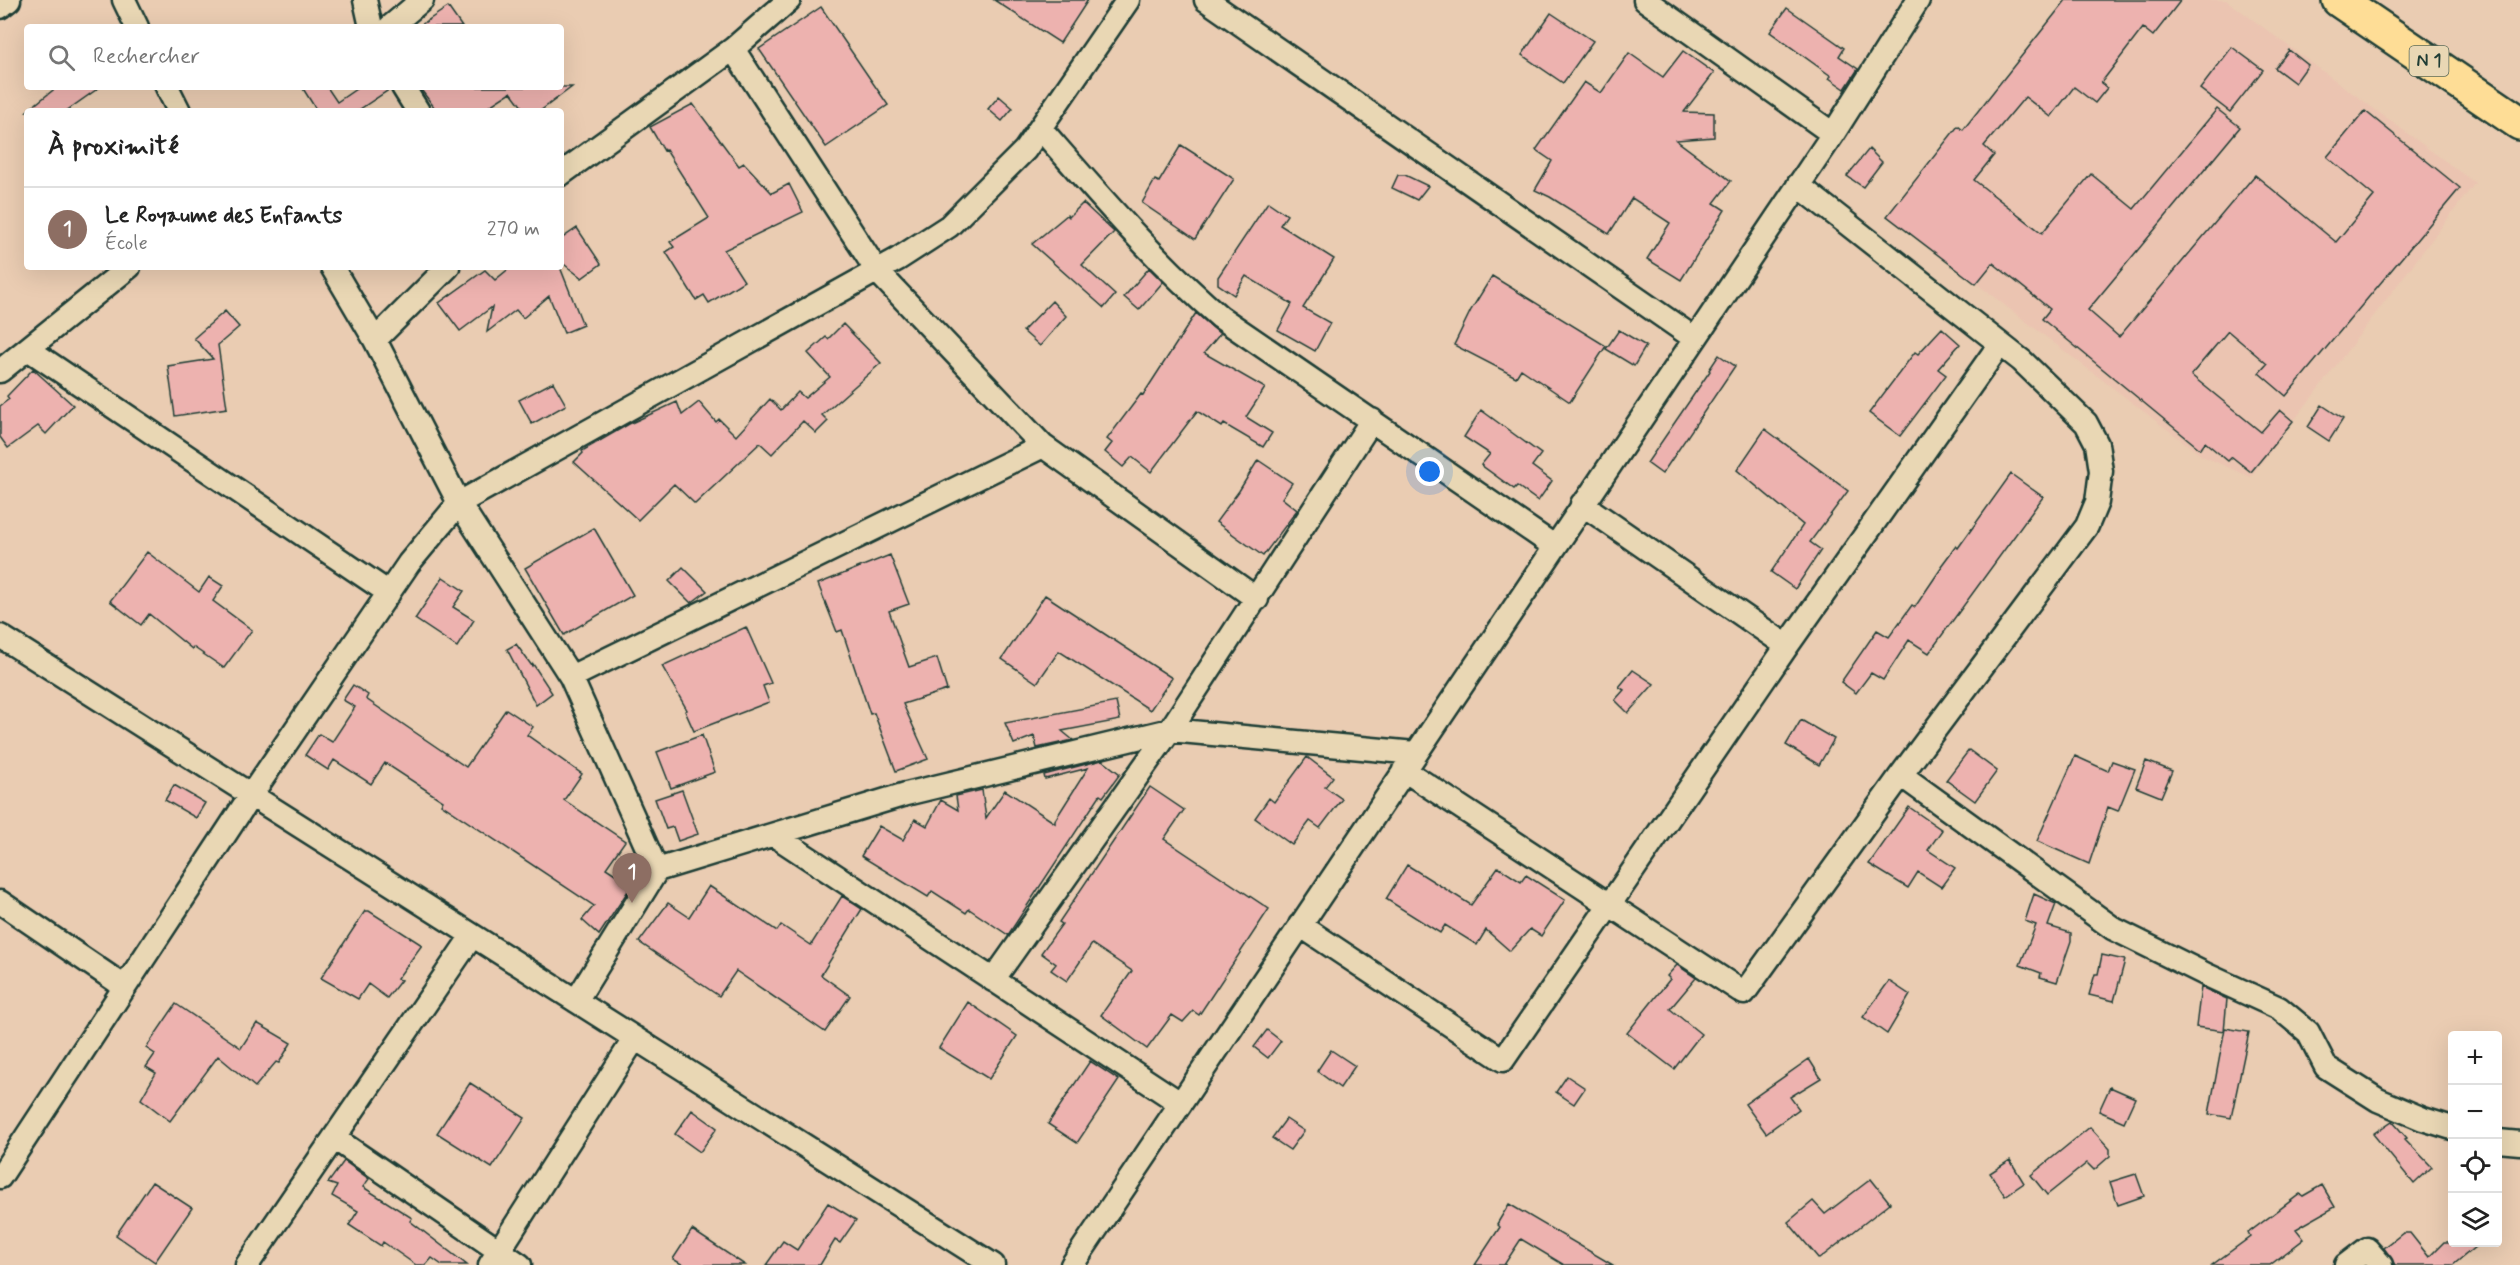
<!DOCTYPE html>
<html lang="fr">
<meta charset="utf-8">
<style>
:root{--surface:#fff;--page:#f2f2f2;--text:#222;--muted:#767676;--line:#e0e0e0;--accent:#2563eb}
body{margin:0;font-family:Mynerve,sans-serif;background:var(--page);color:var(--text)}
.controls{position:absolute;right:18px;bottom:18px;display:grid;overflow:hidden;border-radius:6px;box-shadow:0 6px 24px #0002}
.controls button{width:54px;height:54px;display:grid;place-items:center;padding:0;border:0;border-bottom:2px solid var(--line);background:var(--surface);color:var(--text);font:30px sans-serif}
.you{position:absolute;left:1430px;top:472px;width:21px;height:21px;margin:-15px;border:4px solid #fff;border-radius:50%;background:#1a73e8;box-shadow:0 0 0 9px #1a73e833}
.badge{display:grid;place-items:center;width:39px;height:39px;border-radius:50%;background:var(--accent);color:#fff;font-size:20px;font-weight:700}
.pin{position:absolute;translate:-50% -50px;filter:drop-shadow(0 2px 3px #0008)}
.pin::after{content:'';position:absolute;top:32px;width:21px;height:18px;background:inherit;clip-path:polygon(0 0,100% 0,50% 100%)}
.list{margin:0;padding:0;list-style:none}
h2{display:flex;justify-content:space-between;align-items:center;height:78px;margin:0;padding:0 24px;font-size:26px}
h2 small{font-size:20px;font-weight:400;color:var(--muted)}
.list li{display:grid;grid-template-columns:39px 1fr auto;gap:18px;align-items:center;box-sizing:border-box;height:84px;padding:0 24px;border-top:2px solid var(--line)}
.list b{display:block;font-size:22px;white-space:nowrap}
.list p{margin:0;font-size:20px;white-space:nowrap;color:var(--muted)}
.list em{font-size:20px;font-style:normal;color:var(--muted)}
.icon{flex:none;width:33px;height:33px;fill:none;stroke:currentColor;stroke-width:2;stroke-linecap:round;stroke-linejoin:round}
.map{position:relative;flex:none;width:2520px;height:1265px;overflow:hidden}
.search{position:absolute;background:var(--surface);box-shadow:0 6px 24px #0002;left:24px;top:24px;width:540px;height:66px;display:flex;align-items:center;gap:15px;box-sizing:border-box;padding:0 21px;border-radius:6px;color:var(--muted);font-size:22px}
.panel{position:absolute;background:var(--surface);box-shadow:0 6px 24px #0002;left:24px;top:108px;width:540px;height:162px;border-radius:6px}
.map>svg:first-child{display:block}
</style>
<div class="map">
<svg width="2520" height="1265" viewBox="0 0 2520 1265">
<rect width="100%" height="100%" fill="#eaccb2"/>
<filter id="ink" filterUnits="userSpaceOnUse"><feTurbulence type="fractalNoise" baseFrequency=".0167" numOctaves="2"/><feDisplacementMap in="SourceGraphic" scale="12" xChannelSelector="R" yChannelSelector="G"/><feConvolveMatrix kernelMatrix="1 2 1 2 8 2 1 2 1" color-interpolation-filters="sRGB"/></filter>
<g filter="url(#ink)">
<path fill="#ebc4b1" d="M2066 0H2226L2475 183 2251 477 2202 456 1888 216 1958 126 1963 130Z"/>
<path fill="#edb2af" stroke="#1f3d34" stroke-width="1.5" d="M994 0H1088L1060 43Z
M2066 0H2181L2153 36 2143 28 2101 83 2107 88 2095 103 2074 87 2051 117 2025 97 1984 146 1994 155 1974 180 2042 233 2091 174 2134 209 2217 109 2240 127 2088 310 2119 337 2255 175 2336 242 2374 196 2327 157 2365 111 2460 188 2286 396 2259 373 2267 364 2228 331 2191 375 2261 432 2280 410 2293 421 2251 472 2232 457 2228 461 2205 442 2200 449 2042 319 2050 309 1993 263 1976 284 1887 216 1958 126 1963 130Z
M448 7 462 27H418Z
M821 7 888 105 826 147 759 49Z
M1787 8 1844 48 1839 56 1858 69 1845 89 1829 78 1831 76 1770 32Z
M1551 13 1593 41 1563 83 1522 55Z
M2232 47 2263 70 2230 112 2200 89Z
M2289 50 2308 65 2295 83 2275 68Z
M1683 51 1714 73 1684 112 1714 113V137L1676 140 1731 181 1714 203 1725 210 1681 280 1647 259 1670 223 1632 198 1609 234 1550 197 1535 190 1552 161 1536 150 1584 82 1601 93 1629 53 1663 77Z
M57 87H100L66 111H27Z
M302 87H327L337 102 359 87H390V89L357 111H317Z
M419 87H572L540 111H525L511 92 482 111H437Z
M999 96 1013 108 1002 121 988 109Z
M693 104 739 166 744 163 772 193 789 184 803 212 724 250 744 281 709 303 704 295 696 300 666 252 674 247 670 242 709 218 666 150 664 151 650 127Z
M1181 145 1234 179 1195 239 1142 203 1155 180 1159 182Z
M1869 149 1882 162 1863 187 1847 176Z
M1398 175H1405L1428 186 1417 200 1392 188Z
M1268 202 1287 215 1280 225 1334 259 1303 308 1330 323 1315 351 1278 330 1292 304 1246 276 1234 295 1218 284V277Z
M1083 203 1114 232 1082 265 1115 295 1104 308 1032 244 1067 215 1069 217Z
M577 228 601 264 582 278 561 262V239Z
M511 267H560L583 325 564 333 549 296 523 318 516 310 487 332 492 307 460 331 439 303 485 270 495 280Z
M1149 268 1163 282 1139 310 1124 297Z
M1492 276 1606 346 1570 402 1521 369 1516 377 1454 345 1471 310Z
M1052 301 1066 316 1040 346 1023 331Z
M225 311 239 327 218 345 227 408 175 416 168 366 213 359 194 338Z
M1196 313 1220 334 1204 353 1265 388 1246 417 1272 433 1263 447 1224 424 1222 427 1197 411 1151 472 1132 457 1123 467 1105 452 1112 443 1107 439 1141 394 1143 395Z
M843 324 881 363 822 415 828 421 816 433 803 421 772 454 760 443 695 504 674 484 638 520 574 462 583 453 582 451 629 424 677 402 682 415 699 402 716 422 719 419 736 436 770 399 781 410 798 392 805 398 830 377 808 353 826 337 828 339Z
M1942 328 1960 344 1938 369 1946 375 1900 436 1869 413 1915 352 1918 354Z
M1619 330 1646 346 1634 366 1606 349Z
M1719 355 1735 366 1662 474 1647 463 1710 371 1709 370Z
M33 369 73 405 46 434 38 426 8 448 0 437V406L9 399 7 396Z
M553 382 566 405 532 424 519 400Z
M2322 405 2343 419 2329 441 2308 427Z
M1481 410 1541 454 1532 466 1552 481 1538 501 1517 486 1514 489 1481 465 1490 454 1464 437Z
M1765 429 1848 491 1810 542 1821 550 1795 589 1771 572 1803 525 1737 470Z
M1258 460 1292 483 1282 498 1297 510 1263 556 1216 522 1239 491Z
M2011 474 2043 497 1929 653 1909 640 1883 680 1871 673 1856 693 1841 682 1877 630 1889 637 1912 605 1915 607 1942 567 1941 566 1956 546 1958 548Z
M594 528 633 595 564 635 525 568Z
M147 552 199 592 209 577 223 586 213 601 252 630 224 668 193 647 192 649 149 614 141 625 110 601Z
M890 555 909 604 889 611 909 667 937 658 947 690 903 704 928 759 896 771 874 713 870 714 842 630 837 632 818 584Z
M683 567 707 591 691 603 669 581Z
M443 577 464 591 453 607 474 620 457 647 415 619Z
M1045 595 1172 678 1150 710 1059 651 1037 683 1002 659Z
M746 627 771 683 763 686 769 702 694 731 685 711 687 710 662 666Z
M516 644 532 666 533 664 552 693 536 705 507 649Z
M1633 670 1654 684 1628 713 1615 700 1624 690 1619 687Z
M353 685 368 695 366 699 466 767 506 709 533 727 527 735 582 774 564 800 625 841 606 868 632 885 599 935 582 920 594 906 441 804 443 801 385 763 371 784 334 760 328 770 305 755 319 734 332 742 355 707 343 700Z
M1116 702 1120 720 1062 731 1073 740 1037 748 1034 736 1014 744 1005 723Z
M1801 720 1834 739 1819 765 1786 745Z
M702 735 715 772 671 788 657 752Z
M1969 750 1997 771 1975 801 1946 780Z
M2075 756 2108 771 2112 761 2135 769 2118 811 2108 807 2089 864 2037 841Z
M1307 757 1333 777 1325 787 1342 799 1320 828 1310 821 1292 845 1255 818 1269 798 1274 802Z
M1102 760 1120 774 1103 797 1100 795 1008 935 969 909 966 913 932 891 928 897 861 856 879 826 903 840 915 819 927 826 941 800 958 810 956 796 982 790 986 818 1005 790 1055 823V820L1088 768 1045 779 1044 775Z
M2146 761 2172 771 2161 797 2136 787Z
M174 785 205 803 196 818 165 800Z
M1150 787 1184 810 1164 839 1269 909 1199 1015 1193 1011 1183 1022 1172 1015 1147 1049 1101 1015 1132 971 1092 944 1067 981 1051 970 1056 964 1041 953 1062 924 1059 922Z
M682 790 698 834 678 841 673 827 666 829 655 799Z
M1909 807 1942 830 1928 850 1955 868 1941 887 1918 872 1908 888 1869 864Z
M1407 865 1471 905 1498 867 1521 882 1526 875 1565 900 1541 936 1530 929 1510 951 1486 930 1477 945 1445 925 1440 933 1386 899Z
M709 886 777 931 781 925 811 945 842 896 862 909 821 975 850 996 825 1032 736 971 719 996 639 942 668 903 689 917Z
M2034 894 2056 904 2048 926 2071 933V941L2057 982 2040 977 2041 973 2020 965 2036 925 2025 921Z
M365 911H369L422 945 397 979 401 980 387 998 368 984 358 999 321 978Z
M2102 955 2125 960 2114 1001 2089 995 2095 974H2098Z
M1677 965 1696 978 1670 1009 1701 1034 1674 1069 1627 1033 1670 979 1667 976Z
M1889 981 1910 995 1887 1034 1863 1017Z
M2201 987 2227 999 2224 1031 2196 1027Z
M968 1002 1017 1036 989 1079 939 1048Z
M176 1004 241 1048 257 1023 291 1043 279 1063 276 1062 255 1087 218 1056 170 1121 141 1099 156 1073 146 1067 155 1054 146 1048Z
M2225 1028 2249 1032 2231 1118 2209 1114Z
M1267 1030 1281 1041 1268 1058 1254 1047Z
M1331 1050 1355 1066 1340 1088 1317 1071Z
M1809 1059 1821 1078 1790 1097 1799 1109 1766 1133 1745 1104Z
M1090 1061 1119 1080 1077 1143 1048 1124Z
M1567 1076 1585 1088 1574 1104 1556 1092Z
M470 1083 525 1118 492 1168 437 1133Z
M2110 1087 2135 1098 2124 1122 2099 1111Z
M692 1110 717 1128 700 1152 675 1134Z
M1286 1119 1304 1131 1290 1150 1272 1138Z
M2392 1121 2407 1138 2405 1139 2432 1167 2414 1184 2373 1134Z
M2090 1127 2110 1149V1156L2094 1170 2087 1163 2047 1195 2031 1175Z
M2010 1160 2024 1183 2005 1196 1990 1173Z
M344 1161 369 1179 363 1187 412 1218 410 1221 467 1265H442L432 1258 426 1265H416L383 1242 381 1246 349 1225 358 1211 332 1196 337 1186 328 1183Z
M2136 1174 2144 1196 2118 1205 2110 1182Z
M1871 1179 1890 1203 1819 1259 1788 1222 1813 1201 1825 1214Z
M152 1182 192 1208 155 1262 116 1235Z
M2322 1185 2335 1207 2296 1229 2304 1239 2270 1265H2212L2250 1237 2248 1233 2300 1194 2303 1196Z
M828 1203 856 1220 840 1243 835 1240 820 1265H766L783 1241 797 1250Z
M1509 1204 1613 1265H1564L1521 1239 1504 1265H1475L1500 1227 1497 1224Z
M692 1230 745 1265H683L673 1259Z
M2403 1233H2410L2429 1257 2444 1242H2481L2453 1265H2395L2384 1248Z"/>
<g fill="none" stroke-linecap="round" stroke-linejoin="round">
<defs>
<path id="minor" d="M124 0 137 27
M365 0 371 27
M1206 0 1694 338
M1645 0 1833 134
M0 7 9 0
M390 27 422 0
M733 49 877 271 1043 446 1257 599
M167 87 179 111
M403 87 418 111
M1041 129C1098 194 1154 260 1220 317L1554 546
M561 174 733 49 789 0
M332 267 375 340 459 503 571 677 657 870
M375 340 448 267
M28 349 389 593
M0 371 129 267
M1582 504 1787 646
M0 636 993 1265
M571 677 1043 446
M1404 770 1744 993 1901 775 2087 526 2097 502 2101 471 2097 444 2086 423 2022 361 1798 185
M1901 775 2114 929 2209 976 2279 1008 2308 1032 2326 1067 2378 1100 2423 1119 2452 1128
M774 835 1180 1103
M0 902 125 987
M1300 925 1503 1060 1787 646 2000 344
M993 980 1170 730 1372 420
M576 1001 657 870 906 794 1170 730 1415 753
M334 1138 520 1265
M2498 1141 2520 1143
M0 1177 251 795 409 563 459 503 898 259 949 226 1025 150 1128 0
M247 1265 472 936
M490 1265 635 1038
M1072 1265 1833 134 1918 0
M2346 1265 2367 1249 2381 1265"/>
<path id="highway" d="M2339 0 2520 123"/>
</defs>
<use href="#minor" stroke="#1f3d34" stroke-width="27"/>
<use href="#highway" stroke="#1f3d34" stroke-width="38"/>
<use href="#minor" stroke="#e9d7b4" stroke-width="22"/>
<use href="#highway" stroke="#fedd96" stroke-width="33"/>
</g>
</g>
<g text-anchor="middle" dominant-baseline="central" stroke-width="4.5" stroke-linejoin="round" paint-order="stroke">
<rect fill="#e9d7b4" stroke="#5c6b5a" stroke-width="1.5" x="2409.5" y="46" width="39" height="30" rx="4.5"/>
<g font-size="18" font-weight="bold" fill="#1f3d34">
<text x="2429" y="61">N 1</text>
</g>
</g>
</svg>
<div class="controls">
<button>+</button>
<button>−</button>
<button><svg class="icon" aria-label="locate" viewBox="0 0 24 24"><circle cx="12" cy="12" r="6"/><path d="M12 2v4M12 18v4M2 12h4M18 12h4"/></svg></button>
<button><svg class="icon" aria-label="layers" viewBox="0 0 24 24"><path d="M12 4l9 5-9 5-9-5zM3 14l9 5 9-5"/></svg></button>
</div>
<div class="you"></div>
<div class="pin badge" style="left:632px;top:903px;background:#8d6e63">1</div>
<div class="search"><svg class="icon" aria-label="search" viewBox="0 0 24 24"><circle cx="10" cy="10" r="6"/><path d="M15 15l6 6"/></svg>Rechercher</div>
<section class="panel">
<h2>À proximité<small></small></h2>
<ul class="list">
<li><span class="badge" style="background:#8d6e63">1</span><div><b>Le Royaume des Enfants</b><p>École</p></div><em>270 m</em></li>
</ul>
</section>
</div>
